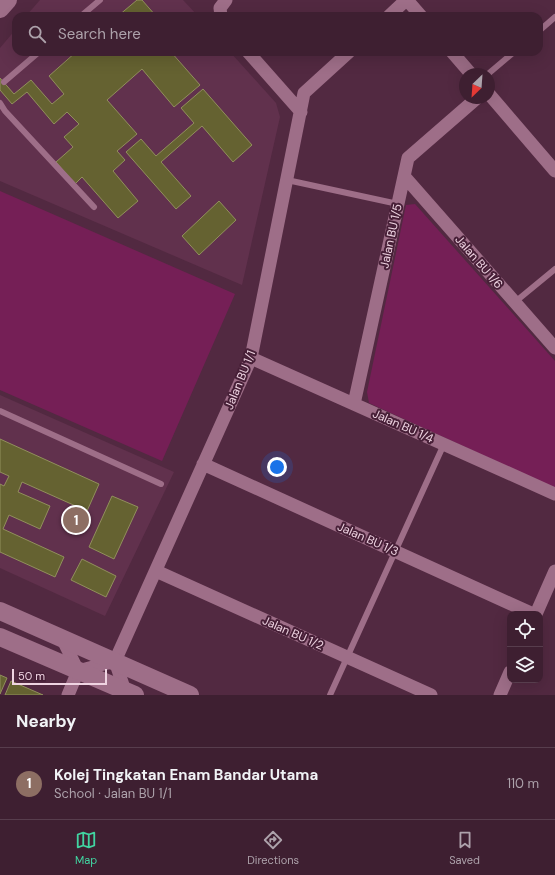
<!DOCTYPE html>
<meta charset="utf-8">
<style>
:root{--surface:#3e1f31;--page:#452739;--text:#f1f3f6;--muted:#ada2ab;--line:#573d4d;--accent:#41d4a1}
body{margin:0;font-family:"DM Sans",sans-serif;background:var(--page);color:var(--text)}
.controls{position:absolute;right:12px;bottom:12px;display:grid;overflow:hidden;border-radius:8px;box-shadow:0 4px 16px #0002}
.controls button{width:36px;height:36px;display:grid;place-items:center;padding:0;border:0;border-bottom:1px solid var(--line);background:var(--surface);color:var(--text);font:20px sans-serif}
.compass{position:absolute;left:459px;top:68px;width:36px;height:36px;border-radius:50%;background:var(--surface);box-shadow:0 4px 16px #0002;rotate:205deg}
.scale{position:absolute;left:12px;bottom:10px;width:95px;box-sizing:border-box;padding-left:4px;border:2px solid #efd4e2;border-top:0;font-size:11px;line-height:14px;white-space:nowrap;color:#efd4e2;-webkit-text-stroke:3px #471f37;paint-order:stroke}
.you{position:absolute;left:277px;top:467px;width:14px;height:14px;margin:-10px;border:3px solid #fff;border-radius:50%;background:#1a73e8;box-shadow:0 0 0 6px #1a73e833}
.badge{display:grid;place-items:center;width:26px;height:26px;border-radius:50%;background:var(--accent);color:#fff;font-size:13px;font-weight:700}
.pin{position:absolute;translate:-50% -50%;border:2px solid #fff;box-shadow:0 1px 4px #0006}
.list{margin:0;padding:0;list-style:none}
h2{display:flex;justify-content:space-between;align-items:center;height:52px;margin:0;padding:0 16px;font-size:17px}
h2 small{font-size:13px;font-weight:400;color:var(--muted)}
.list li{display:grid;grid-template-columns:26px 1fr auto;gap:12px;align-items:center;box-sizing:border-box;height:72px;padding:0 16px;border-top:1px solid var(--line)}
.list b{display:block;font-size:15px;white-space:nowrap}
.list p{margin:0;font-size:13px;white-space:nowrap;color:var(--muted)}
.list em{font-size:13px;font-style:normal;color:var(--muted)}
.icon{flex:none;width:22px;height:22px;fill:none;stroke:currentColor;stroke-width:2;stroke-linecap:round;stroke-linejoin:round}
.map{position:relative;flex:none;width:555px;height:695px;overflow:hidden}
.search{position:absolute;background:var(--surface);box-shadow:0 4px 16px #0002;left:12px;right:12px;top:12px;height:44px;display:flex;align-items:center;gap:10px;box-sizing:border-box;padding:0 14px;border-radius:12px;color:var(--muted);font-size:15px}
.sheet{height:124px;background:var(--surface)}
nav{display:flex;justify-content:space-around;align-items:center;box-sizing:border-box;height:56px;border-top:1px solid var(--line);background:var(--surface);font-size:11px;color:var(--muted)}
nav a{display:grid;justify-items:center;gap:2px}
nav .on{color:var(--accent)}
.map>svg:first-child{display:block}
</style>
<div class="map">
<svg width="555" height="695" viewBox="0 0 555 695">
<rect width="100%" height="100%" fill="#522941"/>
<path fill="#61314d" d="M40 0H183L198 16H26Z
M16 29V52H230L276 103 280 117 242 285 0 181V48Z
M0 395 174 472 105 616 0 568Z"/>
<path fill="#751f56" d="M0 191 235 294 162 461 0 390Z
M415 204 555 361V488L369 403 367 392 406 205Z"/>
<path fill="#656231" stroke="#918f5c" d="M137 0H142L156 16H118Z
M76 52H171L200 85 174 107 142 69 107 100 137 134 117 151 125 160 113 171 138 201 118 218 82 177 75 184 56 162 73 147 64 137 79 124 67 112 54 124 27 92 12 104 0 90V78L14 94 31 80 52 104 64 94 49 76Z
M203 89 252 145 233 162 202 126 161 162 191 196 176 209 126 152 141 139 156 156 194 123 181 108Z
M219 201 236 220 199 255 182 236Z
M0 439 99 484 87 511 22 482 18 492 50 506 40 529 9 515 3 529 64 557 55 577 0 552V484L4 486 9 476 0 472Z
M112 496 138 507 114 559 89 547Z
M82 559 116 576 106 597 71 580Z
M0 675 7 678 0 694Z
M11 681 43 695H5Z"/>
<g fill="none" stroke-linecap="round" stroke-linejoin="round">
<path stroke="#9e6e88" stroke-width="6" d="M81 16 100 0
M539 31 555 17
M488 74 514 52
M4 82 39 52
M0 103 5 111 94 207
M287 180 398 204
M515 302 555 269
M0 411 161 484
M330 695 444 444"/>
<path stroke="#9e6e88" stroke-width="13" d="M407 0 421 16
M221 16 220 8 226 0
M389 16 406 0
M248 52 301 112
M452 52 471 74
M489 94 555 171
M404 176 555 348
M251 358 555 494
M354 404 408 158 477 98
M203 464 533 614
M156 571 431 695
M536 614 555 571
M62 638 78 671
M115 661 251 358 304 93 349 52
M115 661 125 691
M78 671 115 661
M68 695 78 671
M500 695 510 672"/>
<path stroke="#9e6e88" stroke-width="18" d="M0 9 8 0
M0 611 190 695
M0 637 135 695"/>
</g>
<g text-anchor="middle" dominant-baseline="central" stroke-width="4" stroke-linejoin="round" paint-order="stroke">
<g font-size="12" fill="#efd4e2" stroke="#471f37">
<text transform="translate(391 236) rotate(-78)">Jalan BU 1/5</text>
<text transform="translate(479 262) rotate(49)">Jalan BU 1/6</text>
<text transform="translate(240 380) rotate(-68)">Jalan BU 1/1</text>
<text transform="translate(403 426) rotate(24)">Jalan BU 1/4</text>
<text transform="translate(368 539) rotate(24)">Jalan BU 1/3</text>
<text transform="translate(293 633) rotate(24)">Jalan BU 1/2</text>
</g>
</g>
</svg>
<div class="controls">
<button><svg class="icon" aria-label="locate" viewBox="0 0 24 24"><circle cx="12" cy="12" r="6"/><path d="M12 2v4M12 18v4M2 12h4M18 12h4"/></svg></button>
<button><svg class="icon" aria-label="layers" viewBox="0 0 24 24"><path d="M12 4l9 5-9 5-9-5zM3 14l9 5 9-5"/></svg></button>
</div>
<svg class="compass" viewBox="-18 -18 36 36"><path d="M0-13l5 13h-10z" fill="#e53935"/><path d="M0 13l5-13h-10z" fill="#ada2ab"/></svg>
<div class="scale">50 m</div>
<div class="you"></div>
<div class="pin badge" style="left:76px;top:520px;background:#8d6e63">1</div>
<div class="search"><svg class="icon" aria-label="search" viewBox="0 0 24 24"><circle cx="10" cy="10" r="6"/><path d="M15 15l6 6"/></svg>Search here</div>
</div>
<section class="sheet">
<h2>Nearby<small></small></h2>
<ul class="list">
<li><span class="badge" style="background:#8d6e63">1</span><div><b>Kolej Tingkatan Enam Bandar Utama</b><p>School · Jalan BU 1/1</p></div><em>110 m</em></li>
</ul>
</section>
<nav>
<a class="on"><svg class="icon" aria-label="map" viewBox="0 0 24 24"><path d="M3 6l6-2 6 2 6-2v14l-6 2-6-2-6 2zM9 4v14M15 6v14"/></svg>Map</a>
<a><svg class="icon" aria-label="directions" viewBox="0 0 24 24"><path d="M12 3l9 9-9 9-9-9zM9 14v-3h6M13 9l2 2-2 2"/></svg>Directions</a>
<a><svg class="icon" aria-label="saved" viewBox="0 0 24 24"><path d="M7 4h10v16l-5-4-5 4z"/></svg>Saved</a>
</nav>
